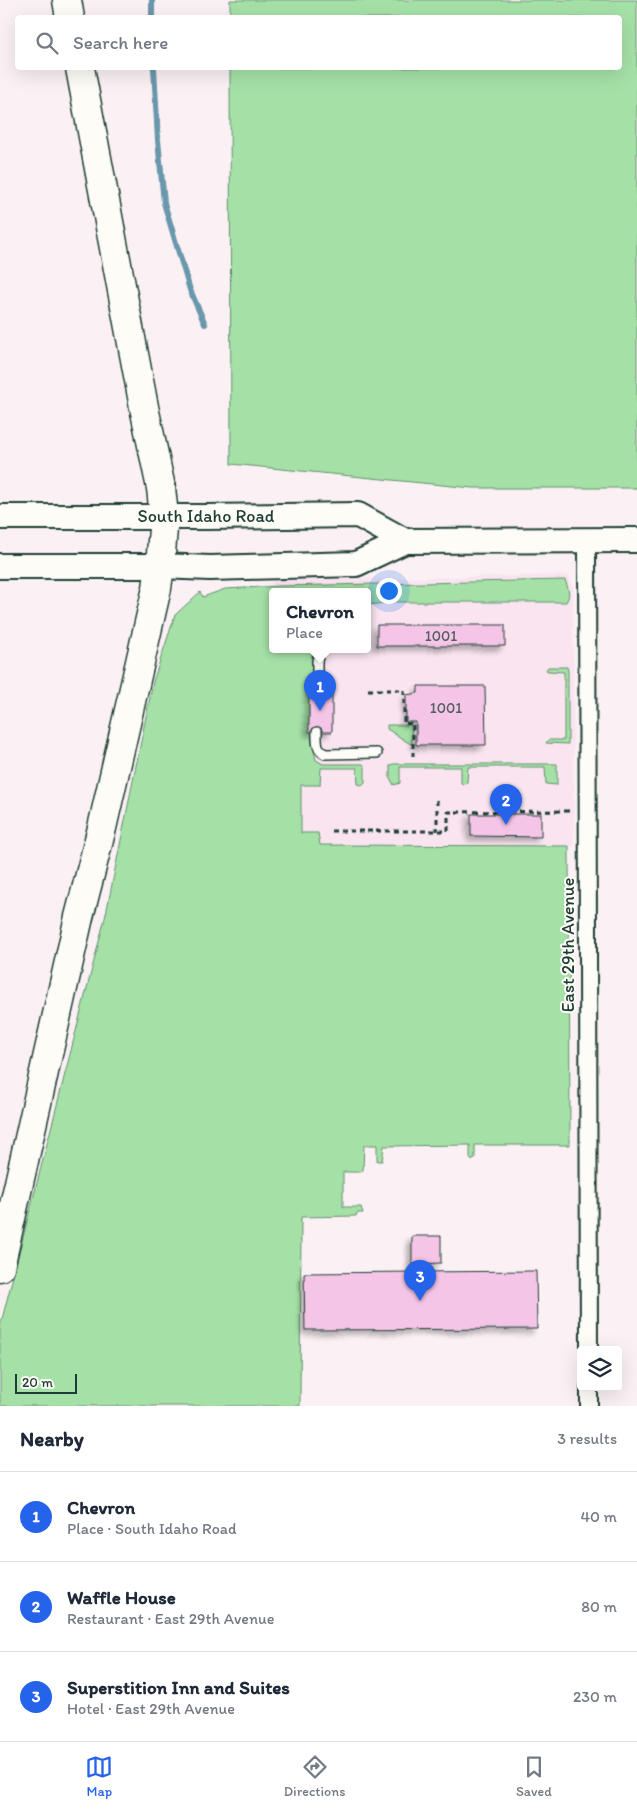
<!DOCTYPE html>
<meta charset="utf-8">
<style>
:root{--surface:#fff;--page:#f6f6f7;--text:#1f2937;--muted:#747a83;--line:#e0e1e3;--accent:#2563eb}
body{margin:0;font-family:Itim,sans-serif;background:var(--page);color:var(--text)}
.controls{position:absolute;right:15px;bottom:15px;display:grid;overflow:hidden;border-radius:5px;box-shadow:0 5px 20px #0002}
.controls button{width:45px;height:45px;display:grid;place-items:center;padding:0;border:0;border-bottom:1px solid var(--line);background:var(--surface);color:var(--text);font:25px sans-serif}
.scale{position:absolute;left:15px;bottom:12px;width:62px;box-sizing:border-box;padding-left:5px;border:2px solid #1f3d34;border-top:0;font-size:14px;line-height:18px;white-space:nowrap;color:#1f3d34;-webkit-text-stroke:4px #fdfcf7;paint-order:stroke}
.you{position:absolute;left:388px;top:590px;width:18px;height:18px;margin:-12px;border:4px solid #fff;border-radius:50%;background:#1a73e8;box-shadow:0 0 0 8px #1a73e833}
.badge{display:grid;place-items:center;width:32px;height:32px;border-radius:50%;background:var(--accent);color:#fff;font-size:16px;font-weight:700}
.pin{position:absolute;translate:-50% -41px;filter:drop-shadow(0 1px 2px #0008)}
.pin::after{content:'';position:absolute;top:26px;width:18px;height:15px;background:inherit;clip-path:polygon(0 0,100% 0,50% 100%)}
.popup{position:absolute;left:269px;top:588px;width:102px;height:65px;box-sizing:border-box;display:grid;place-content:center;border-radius:5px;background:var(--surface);filter:drop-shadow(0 1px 4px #0005);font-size:16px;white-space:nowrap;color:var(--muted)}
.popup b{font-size:19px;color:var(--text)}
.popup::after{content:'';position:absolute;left:50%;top:100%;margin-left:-10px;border:10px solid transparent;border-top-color:var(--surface)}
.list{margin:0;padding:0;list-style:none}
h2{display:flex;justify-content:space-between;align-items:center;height:65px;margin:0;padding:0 20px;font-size:21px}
h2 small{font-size:16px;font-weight:400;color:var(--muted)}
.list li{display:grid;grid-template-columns:32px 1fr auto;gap:15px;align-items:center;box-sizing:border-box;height:90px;padding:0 20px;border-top:1px solid var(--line)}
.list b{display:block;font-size:19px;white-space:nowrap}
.list p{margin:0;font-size:16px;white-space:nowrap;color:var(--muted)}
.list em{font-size:16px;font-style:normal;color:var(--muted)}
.icon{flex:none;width:28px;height:28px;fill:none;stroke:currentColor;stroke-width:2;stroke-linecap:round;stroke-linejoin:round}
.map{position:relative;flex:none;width:637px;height:1406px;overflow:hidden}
.search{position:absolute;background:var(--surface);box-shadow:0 5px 20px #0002;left:15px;right:15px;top:15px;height:55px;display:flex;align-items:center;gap:12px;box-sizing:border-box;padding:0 18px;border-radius:5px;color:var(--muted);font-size:19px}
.sheet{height:335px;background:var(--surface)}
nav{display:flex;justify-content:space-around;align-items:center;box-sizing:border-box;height:70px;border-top:1px solid var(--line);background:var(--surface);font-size:14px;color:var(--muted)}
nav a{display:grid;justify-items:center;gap:2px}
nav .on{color:var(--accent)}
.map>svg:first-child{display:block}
</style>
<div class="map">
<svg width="637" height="1406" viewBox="0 0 637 1406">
<defs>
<filter id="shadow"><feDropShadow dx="-4.5" dy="4.5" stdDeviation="2.5" flood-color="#0004"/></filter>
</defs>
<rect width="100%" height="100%" fill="#fbf1f4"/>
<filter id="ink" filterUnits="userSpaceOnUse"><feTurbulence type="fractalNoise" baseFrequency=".02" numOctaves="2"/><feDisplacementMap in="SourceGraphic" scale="10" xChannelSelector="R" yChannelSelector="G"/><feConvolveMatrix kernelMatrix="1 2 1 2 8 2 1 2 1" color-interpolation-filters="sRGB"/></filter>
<g filter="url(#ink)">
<path fill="#f9e4f0" d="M568 575 573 588 574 846 280 851 275 650H368V592H273V580Z"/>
<path fill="#a5e1a7" stroke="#628f6e" d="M230 0H637V488H472L231 464 230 68H620V18H230Z
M565 580C568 588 571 594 566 602H394L368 605V592H272V650H312L313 747 316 760 323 764H363L365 767V782L362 785 358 784 357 768H321L320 785H301V833H318L320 845 569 846 570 1145H475V1158L472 1161 470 1158V1145L384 1146 382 1161H377V1145H364L363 1170 361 1172H343V1207H361L363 1213H357L356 1216 301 1217 300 1406H0V1327L106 914 153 682 175 615 200 592 203 597 225 589 280 586Z
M548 667H567L568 671V744L546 743 548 740H564V672L548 671 546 670Z
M387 725H411L412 745 387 729Z
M393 764H557V785L546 784 545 767H468L467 782 464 785 461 783V767H400V783L394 785 390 778V766Z"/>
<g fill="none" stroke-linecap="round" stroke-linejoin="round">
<path stroke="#6997ab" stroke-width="6" d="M152 18V0
M154 68 158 140 164 203 190 290 205 324"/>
</g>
<path fill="#f5c5e7" stroke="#1f3d34" filter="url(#shadow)" d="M377 625H505V646H377Z
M418 686H485L486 745H416V722H406V695L418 693Z
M309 690H332V732H309Z
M471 814H541V837L471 836Z
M412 1236H441V1263L412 1264Z
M536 1271 537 1329 305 1330 304 1273Z"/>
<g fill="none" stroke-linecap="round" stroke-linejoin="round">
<defs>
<path id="lane" d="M317 690V661L320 650
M317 732C317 741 316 749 325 754L377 753"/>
<path id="street" d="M587 540 589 1350
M589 1387V1406"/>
<path id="secondary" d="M0 517H208L358 515 405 541
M0 566H160L210 568 356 564 405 541 637 540"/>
<path id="highway" d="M67 0 70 18
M0 1267 79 917 102 828 157 588 160 566 164 516 161 488 144 407 80 68"/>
</defs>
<use href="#lane" stroke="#1f3d34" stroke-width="12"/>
<use href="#street" stroke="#1f3d34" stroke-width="20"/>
<use href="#secondary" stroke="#1f3d34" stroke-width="28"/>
<use href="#highway" stroke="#1f3d34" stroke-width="31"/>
<path stroke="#1f3d34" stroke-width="3" stroke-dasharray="5 4" stroke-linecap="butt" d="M368 690H404V724L413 723V756
M437 800V831
M331 831H448V812L571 811"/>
<use href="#lane" stroke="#fdfcf7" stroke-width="9"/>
<use href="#street" stroke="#fdfcf7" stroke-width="16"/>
<use href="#secondary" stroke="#fdfcf7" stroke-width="24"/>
<use href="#highway" stroke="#fdfcf7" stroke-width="28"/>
</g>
</g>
<g text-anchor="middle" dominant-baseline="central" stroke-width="4" stroke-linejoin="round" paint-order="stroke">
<g font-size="15" fill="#545f61">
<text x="441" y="636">1001</text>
<text x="446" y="708">1001</text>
</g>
<g font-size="18" fill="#1f3d34" stroke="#fdfcf7">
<text x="206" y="516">South Idaho Road</text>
<text transform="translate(568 945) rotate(-90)">East 29th Avenue</text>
</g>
</g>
</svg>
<div class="controls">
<button><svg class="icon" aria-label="layers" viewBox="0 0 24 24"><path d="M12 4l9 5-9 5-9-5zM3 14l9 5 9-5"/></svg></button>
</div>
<div class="scale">20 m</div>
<div class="you"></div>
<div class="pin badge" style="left:320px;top:711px">1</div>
<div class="popup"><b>Chevron</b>Place</div>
<div class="pin badge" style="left:506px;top:825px">2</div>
<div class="pin badge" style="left:420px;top:1301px">3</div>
<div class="search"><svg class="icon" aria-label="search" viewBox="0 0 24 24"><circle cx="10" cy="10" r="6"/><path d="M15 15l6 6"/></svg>Search here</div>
</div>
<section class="sheet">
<h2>Nearby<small>3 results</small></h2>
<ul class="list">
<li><span class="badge">1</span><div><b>Chevron</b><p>Place · South Idaho Road</p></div><em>40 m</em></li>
<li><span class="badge">2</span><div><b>Waffle House</b><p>Restaurant · East 29th Avenue</p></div><em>80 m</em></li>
<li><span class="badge">3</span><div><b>Superstition Inn and Suites</b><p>Hotel · East 29th Avenue</p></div><em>230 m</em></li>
</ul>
</section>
<nav>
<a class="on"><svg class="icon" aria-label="map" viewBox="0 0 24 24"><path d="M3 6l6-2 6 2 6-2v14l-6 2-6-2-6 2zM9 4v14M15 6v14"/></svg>Map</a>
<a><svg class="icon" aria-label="directions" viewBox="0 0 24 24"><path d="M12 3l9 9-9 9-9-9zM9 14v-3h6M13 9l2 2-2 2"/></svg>Directions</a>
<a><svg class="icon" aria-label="saved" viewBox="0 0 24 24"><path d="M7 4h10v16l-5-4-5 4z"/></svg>Saved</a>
</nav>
